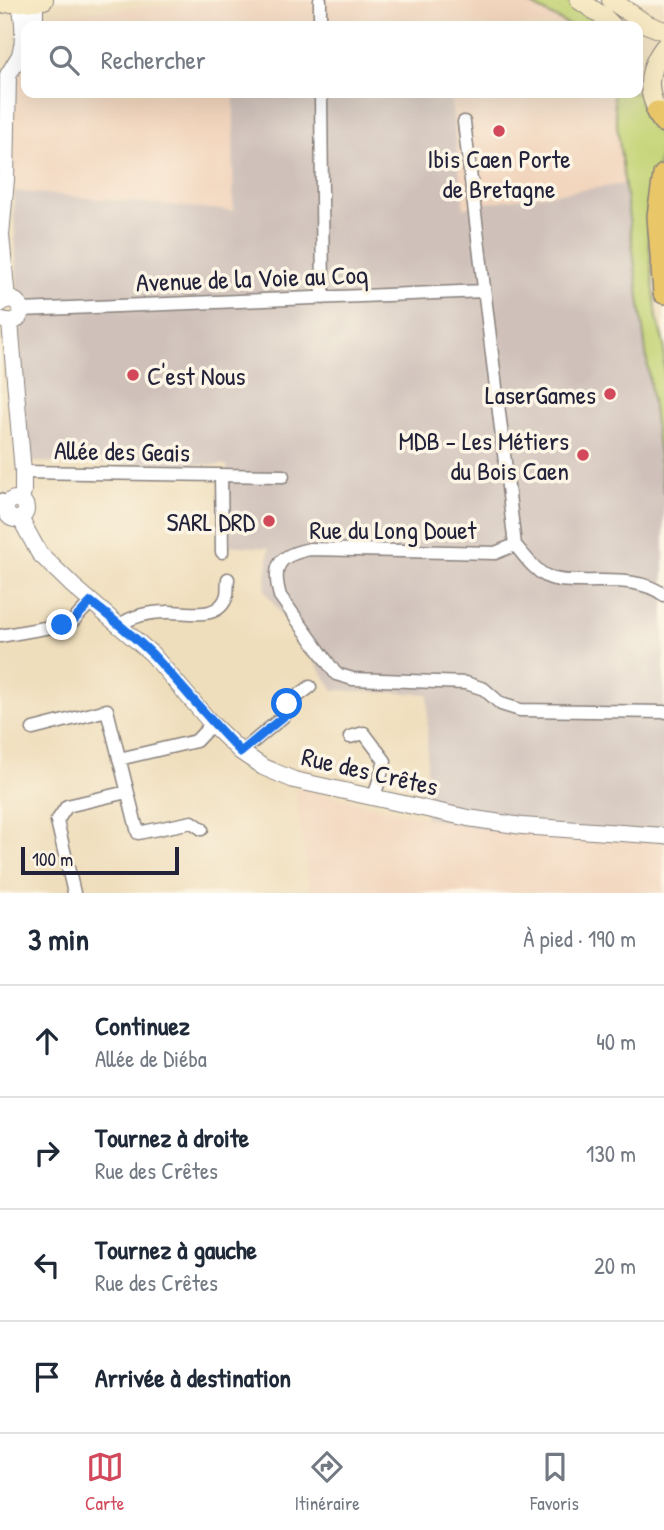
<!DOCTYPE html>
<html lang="fr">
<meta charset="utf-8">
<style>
:root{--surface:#fff;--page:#f6f6f7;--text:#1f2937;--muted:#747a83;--line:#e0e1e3;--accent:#d1495b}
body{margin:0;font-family:"Patrick Hand",sans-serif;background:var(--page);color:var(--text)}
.scale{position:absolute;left:21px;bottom:18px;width:158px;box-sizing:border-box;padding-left:7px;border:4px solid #22223b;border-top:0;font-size:19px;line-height:24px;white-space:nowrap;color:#22223b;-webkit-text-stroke:5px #fcf5e5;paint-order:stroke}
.stop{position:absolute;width:21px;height:21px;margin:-16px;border:5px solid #1a73e8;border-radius:50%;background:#fff}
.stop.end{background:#1a73e8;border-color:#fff;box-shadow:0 2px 7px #0008}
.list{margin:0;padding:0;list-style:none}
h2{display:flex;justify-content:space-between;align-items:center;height:91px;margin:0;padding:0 28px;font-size:30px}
h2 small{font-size:23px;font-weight:400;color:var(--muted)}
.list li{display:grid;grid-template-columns:46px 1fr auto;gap:21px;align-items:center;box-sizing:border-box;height:112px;padding:0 28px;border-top:2px solid var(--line)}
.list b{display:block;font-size:26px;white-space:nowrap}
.list p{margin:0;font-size:23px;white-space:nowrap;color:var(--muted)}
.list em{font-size:23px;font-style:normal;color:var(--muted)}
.icon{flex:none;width:38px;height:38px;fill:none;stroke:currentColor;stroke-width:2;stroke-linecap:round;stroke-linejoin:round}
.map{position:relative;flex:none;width:664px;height:893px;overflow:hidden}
.search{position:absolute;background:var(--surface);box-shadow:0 7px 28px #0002;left:21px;right:21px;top:21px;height:77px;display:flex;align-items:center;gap:18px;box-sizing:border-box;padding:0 24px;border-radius:14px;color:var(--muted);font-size:26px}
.sheet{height:539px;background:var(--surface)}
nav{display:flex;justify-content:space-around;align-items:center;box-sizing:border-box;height:98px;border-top:2px solid var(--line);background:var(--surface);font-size:19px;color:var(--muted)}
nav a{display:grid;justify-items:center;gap:4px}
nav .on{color:var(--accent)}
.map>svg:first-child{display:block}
</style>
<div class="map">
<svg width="664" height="893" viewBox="0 0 664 893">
<rect width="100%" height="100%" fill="#fcf5e5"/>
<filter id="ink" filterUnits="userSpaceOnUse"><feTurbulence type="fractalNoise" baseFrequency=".0143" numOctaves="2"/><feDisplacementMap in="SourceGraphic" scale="14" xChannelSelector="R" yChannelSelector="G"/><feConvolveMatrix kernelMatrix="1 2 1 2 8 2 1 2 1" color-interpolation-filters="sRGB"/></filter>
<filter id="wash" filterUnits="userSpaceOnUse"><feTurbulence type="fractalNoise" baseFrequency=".00686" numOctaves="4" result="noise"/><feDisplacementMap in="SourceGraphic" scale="28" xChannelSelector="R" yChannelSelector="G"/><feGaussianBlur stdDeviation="1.57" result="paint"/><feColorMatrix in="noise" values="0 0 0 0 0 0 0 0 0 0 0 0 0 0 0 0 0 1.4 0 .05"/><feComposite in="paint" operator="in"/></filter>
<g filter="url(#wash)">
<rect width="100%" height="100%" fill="#efdebc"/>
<path fill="#f2d5bd" d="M226 0H523L570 26H40L43 15Z
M26 61V93H234L233 211 13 191 16 82Z
M312 93H613L625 184 486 203 463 208 312 99Z
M295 788 426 818 496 831 664 841V893H310Z"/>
<path fill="#cfc1ba" d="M234 93H312L313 99 450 95 464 208 486 203 625 184 664 494V841L496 831 426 818 428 694 334 690 265 591 269 548 228 545 227 465 30 462 23 406 13 191 233 211Z"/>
<path fill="#c4d476" stroke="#737b58" stroke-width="2" d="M523 0H564L586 13 601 26H570Z
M638 79 641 105 658 130 661 146 659 161 647 206 648 234 657 318 664 345V494L613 93H638Z"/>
</g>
<g filter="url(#ink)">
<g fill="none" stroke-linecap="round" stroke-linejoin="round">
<defs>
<path id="minor" d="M320 0V26
M321 93 323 298
M464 122 515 545
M21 310 484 291
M23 472 283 476
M221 475 222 552
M0 500 8 503
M515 545 495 553 310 549C280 555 271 564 280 596L336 674 353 679 466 683 484 689 501 704 520 710 664 712
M515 545C525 556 533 569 546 576 556 581 568 581 579 581 607 582 640 577 664 595
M120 625C133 616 151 612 167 612 187 611 219 622 227 595 228 590 227 584 228 579
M0 636 62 625 72 622 91 602
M33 729 107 710 138 833 192 822 202 829
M350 737 364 733 385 761 374 797
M241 752 284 716 287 704 310 687
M119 759 196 741 212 724
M74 893 57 821 67 806 127 792"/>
<path id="tertiary" d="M19 2C24 21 25 36 20 55
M33 26 35 18V1
M7 299 1 235 6 179 8 75 26 45
M0 304C22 286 31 329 3 320
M10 322 23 472V491L21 500
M6 509a10 10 0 1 1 20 0a10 10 0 1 1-20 0Z
M20 518 39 553 73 586 152 654 212 724 241 752 263 767 294 780 468 818 522 826 664 836"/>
<path id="secondary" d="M579 0 604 17 613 26
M611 0 646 24 664 31
M0 4 44 0
M664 47C646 70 645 96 664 120"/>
<path id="trunk" d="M657 112 664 122
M664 175 658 216 664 293"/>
</defs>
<use href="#minor" stroke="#88807c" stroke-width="15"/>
<use href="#tertiary" stroke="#88807c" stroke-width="18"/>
<use href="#secondary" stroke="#88807c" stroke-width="20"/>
<use href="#trunk" stroke="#88807c" stroke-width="24"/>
<use href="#minor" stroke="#fff" stroke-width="12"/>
<use href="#tertiary" stroke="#fff" stroke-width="16"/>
<use href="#secondary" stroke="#f6e9c3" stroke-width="18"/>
<use href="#trunk" stroke="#e9c769" stroke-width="21"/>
</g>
</g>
<g fill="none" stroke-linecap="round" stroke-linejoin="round" filter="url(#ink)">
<path stroke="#1a73e8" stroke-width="9" d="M62 625 72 622 91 602C112 619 134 636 153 655 183 687 210 721 241 752L284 716 287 704"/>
</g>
<g fill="#d1495b" stroke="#fcf5e5" stroke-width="2.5">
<circle cx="499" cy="131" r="7"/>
<circle cx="133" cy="375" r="7"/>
<circle cx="610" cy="394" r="7"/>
<circle cx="583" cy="455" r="7"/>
<circle cx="269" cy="521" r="7"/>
</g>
<g text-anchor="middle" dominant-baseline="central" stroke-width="7" stroke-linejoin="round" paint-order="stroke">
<g font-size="26" fill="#22223b" stroke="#fcf5e5" text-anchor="end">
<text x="499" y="158" text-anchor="middle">Ibis Caen Porte<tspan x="499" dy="30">de Bretagne</tspan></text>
<text x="147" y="375" text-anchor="start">C'est Nous</text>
<text x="596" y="394">LaserGames</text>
<text x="569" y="440">MDB - Les Métiers<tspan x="569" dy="30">du Bois Caen</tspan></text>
<text x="255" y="521">SARL DRD</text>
</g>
<g font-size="26" fill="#22223b" stroke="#fcf5e5">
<text transform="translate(252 278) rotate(-2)">Avenue de la Voie au Coq</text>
<text transform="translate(122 451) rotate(1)">Allée des Geais</text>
<text x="393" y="529">Rue du Long Douet</text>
<text transform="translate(370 771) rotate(13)">Rue des Crêtes</text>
</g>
</g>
</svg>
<div class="scale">100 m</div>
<div class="stop" style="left:287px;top:704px"></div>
<div class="stop end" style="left:62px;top:625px"></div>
<div class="search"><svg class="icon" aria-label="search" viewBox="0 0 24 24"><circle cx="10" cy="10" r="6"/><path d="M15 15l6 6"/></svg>Rechercher</div>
</div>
<section class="sheet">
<h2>3 min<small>À pied · 190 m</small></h2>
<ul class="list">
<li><svg class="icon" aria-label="ahead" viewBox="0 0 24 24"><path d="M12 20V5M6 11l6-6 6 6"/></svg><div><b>Continuez</b><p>Allée de Diéba</p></div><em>40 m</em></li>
<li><svg class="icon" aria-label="right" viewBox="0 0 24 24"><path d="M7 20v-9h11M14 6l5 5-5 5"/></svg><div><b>Tournez à droite</b><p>Rue des Crêtes</p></div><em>130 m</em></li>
<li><svg class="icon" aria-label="left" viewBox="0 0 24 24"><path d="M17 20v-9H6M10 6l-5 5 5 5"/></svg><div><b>Tournez à gauche</b><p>Rue des Crêtes</p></div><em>20 m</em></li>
<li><svg class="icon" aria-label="arrive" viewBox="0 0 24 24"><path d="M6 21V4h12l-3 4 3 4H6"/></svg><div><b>Arrivée à destination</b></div></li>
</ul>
</section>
<nav>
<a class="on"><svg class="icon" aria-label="map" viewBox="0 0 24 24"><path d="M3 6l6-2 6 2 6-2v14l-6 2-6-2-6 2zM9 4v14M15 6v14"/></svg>Carte</a>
<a><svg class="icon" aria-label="directions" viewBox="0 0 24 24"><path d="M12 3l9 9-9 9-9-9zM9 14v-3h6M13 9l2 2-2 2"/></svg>Itinéraire</a>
<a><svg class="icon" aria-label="saved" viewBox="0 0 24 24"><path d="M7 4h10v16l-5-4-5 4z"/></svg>Favoris</a>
</nav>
